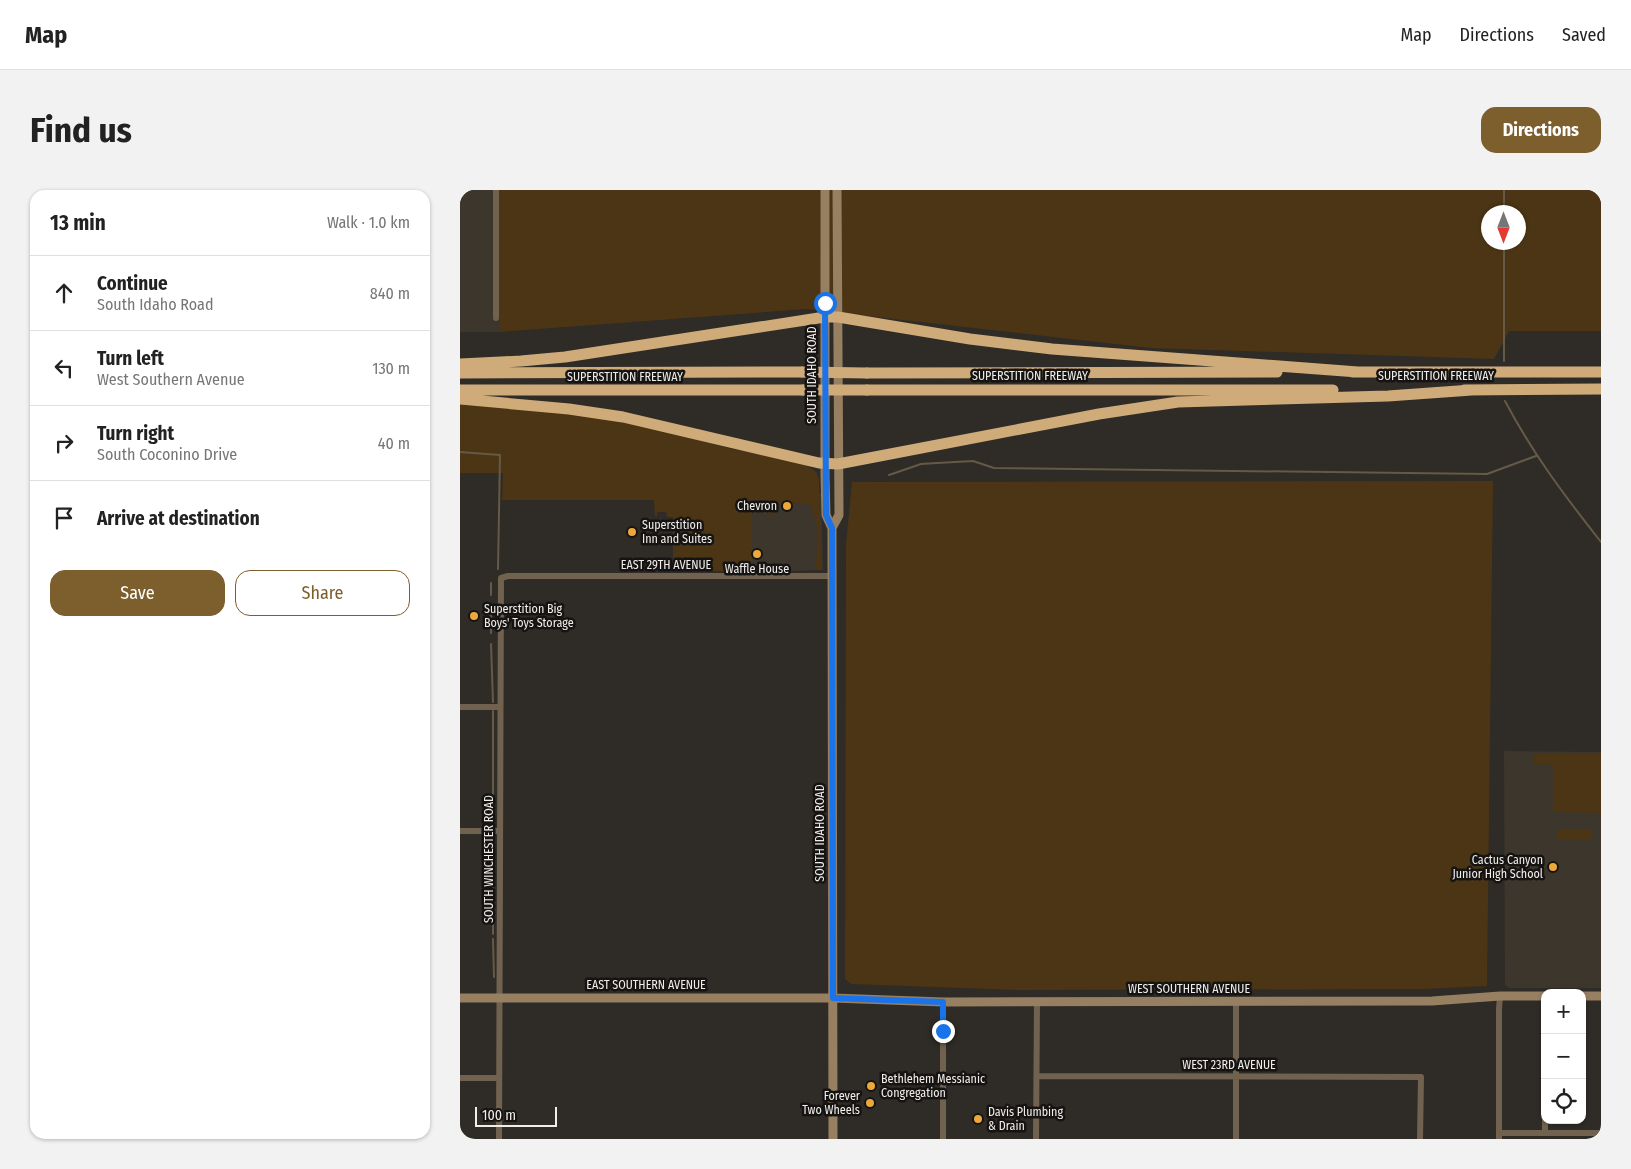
<!DOCTYPE html>
<meta charset="utf-8">
<style>
:root{--surface:#fff;--page:#f2f2f2;--text:#222;--muted:#767676;--line:#e0e0e0;--accent:#7d5e2d}
body{margin:0;font-family:"Fira Sans Condensed",sans-serif;background:var(--page);color:var(--text)}
.controls{position:absolute;right:15px;bottom:15px;display:grid;overflow:hidden;border-radius:10px;box-shadow:0 1px 4px #0004}
.controls button{width:45px;height:45px;display:grid;place-items:center;padding:0;border:0;border-bottom:1px solid var(--line);background:var(--surface);color:var(--text);font:25px sans-serif}
.compass{position:absolute;left:1021px;top:15px;width:45px;height:45px;border-radius:50%;background:var(--surface);box-shadow:0 1px 4px #0004;rotate:180deg}
.scale{position:absolute;left:15px;bottom:12px;width:82px;box-sizing:border-box;padding-left:5px;border:2px solid #f0edea;border-top:0;font-size:14px;line-height:18px;white-space:nowrap;color:#f0edea;-webkit-text-stroke:4px #161412;paint-order:stroke}
.stop{position:absolute;width:15px;height:15px;margin:-11px;border:4px solid #1a73e8;border-radius:50%;background:#fff}
.stop.end{background:#1a73e8;border-color:#fff;box-shadow:0 1px 5px #0008}
.list{margin:0;padding:0;list-style:none}
h2{display:flex;justify-content:space-between;align-items:center;height:65px;margin:0;padding:0 20px;font-size:21px}
h2 small{font-size:16px;font-weight:400;color:var(--muted)}
.list li{display:grid;grid-template-columns:32px 1fr auto;gap:15px;align-items:center;box-sizing:border-box;height:75px;padding:0 20px;border-top:1px solid var(--line)}
.list b{display:block;font-size:19px;white-space:nowrap}
.list p{margin:0;font-size:16px;white-space:nowrap;color:var(--muted)}
.list em{font-size:16px;font-style:normal;color:var(--muted)}
.actions{display:flex;gap:10px;padding:15px 20px}
.actions a{flex:1;padding:11px 0;border:1px solid var(--accent);border-radius:15px;text-align:center;font-size:18px;color:var(--accent)}
.actions .main{background:var(--accent);color:#fff}
.icon{flex:none;width:28px;height:28px;fill:none;stroke:currentColor;stroke-width:2;stroke-linecap:round;stroke-linejoin:round}
.map{position:relative;flex:none;width:1141px;height:949px;overflow:hidden;border-radius:15px}
header{display:flex;align-items:center;gap:30px;box-sizing:border-box;height:70px;padding:0 25px;background:var(--surface);border-bottom:1px solid var(--line)}
header strong{font-size:24px}
nav{display:flex;gap:28px;margin-inline-start:auto;font-size:18px}
.intro{display:flex;align-items:center;justify-content:space-between;box-sizing:border-box;height:120px;padding:0 30px}
h1{margin:0;font-size:35px}
.button{padding:12px 22px;border-radius:15px;background:var(--accent);color:#fff;font-size:18px;font-weight:700}
main{display:flex;gap:30px;padding:0 30px}
aside{flex:1;background:var(--surface);border-radius:15px;box-shadow:0 1px 4px #0004}
.map>svg:first-child{display:block}
</style>
<header>
<strong>Map</strong>
<nav><a>Map</a><a>Directions</a><a>Saved</a></nav>
</header>
<div class="intro"><h1>Find us</h1><a class="button">Directions</a></div>
<main>
<aside>
<h2>13 min<small>Walk · 1.0 km</small></h2>
<ul class="list">
<li><svg class="icon" aria-label="ahead" viewBox="0 0 24 24"><path d="M12 20V5M6 11l6-6 6 6"/></svg><div><b>Continue</b><p>South Idaho Road</p></div><em>840 m</em></li>
<li><svg class="icon" aria-label="left" viewBox="0 0 24 24"><path d="M17 20v-9H6M10 6l-5 5 5 5"/></svg><div><b>Turn left</b><p>West Southern Avenue</p></div><em>130 m</em></li>
<li><svg class="icon" aria-label="right" viewBox="0 0 24 24"><path d="M7 20v-9h11M14 6l5 5-5 5"/></svg><div><b>Turn right</b><p>South Coconino Drive</p></div><em>40 m</em></li>
<li><svg class="icon" aria-label="arrive" viewBox="0 0 24 24"><path d="M6 21V4h12l-3 4 3 4H6"/></svg><div><b>Arrive at destination</b></div></li>
</ul>
<div class="actions"><a class="main">Save</a><a>Share</a></div>
</aside>
<div class="map">
<svg width="1141" height="949" viewBox="0 0 1141 949">
<rect width="100%" height="100%" fill="#2f2b26"/>
<path fill="#3d362c" d="M0 0H37L39 142H0Z
M361 303 363 380 292 382 290 305Z
M1044 561 1141 562V798H1049L1045 795Z"/>
<path fill="#4b3515" fill-rule="evenodd" d="M38 0H1141V141H1049L1034 169 691 158 346 119 39 142ZM1028 22H1058V52H1028Z
M0 213C54 217 109 220 162 231 199 238 236 250 272 259 295 264 343 267 358 284L357 285 359 290 361 380H356C356 365 360 333 352 321L353 319 349 314 347 315 344 313 316 314 313 316V327H308V325H312V316L307 315V310H295V315L292 316V381H213V356L209 355 213 354V332H209L213 330V327H207L206 322H197V326L195 327 194 310H42L43 283H0Z
M1033 291 1027 796 963 799 558 800 391 794 385 789 386 355 392 292Z
M1074 564H1141V623L1093 622V575L1074 574Z
M1097 639H1132V649H1097Z"/>
<g fill="none" stroke-linecap="round" stroke-linejoin="round">
<path stroke="#655947" stroke-width="2" d="M1044 0V22
M1044 52V171
M1045 211C1073 264 1104 305 1141 352
M0 262 40 265 38 379
M429 285 461 274 477 273 513 271 534 278 1027 284 1076 266
M31 393V405
M31 417V443
M31 454 33 512
M33 521V628
M33 651V680
M33 686V744
M33 749 34 787"/>
<path stroke="#70624f" stroke-width="6" d="M36 0V128
M0 517H40
M0 641H40
M776 811V949
M577 886 961 887 960 949
M0 888H39
M1039 943H1141
M1085 943V930
M39 949 41 388 48 386H372
M483 949V812
M576 949 577 811
M1039 949V819L1040 806"/>
<path stroke="#977f61" stroke-width="9" d="M365 0V286L366 325 372 338 373 949
M372 338 379 325 377 0
M1122 806H1141
M0 808H373L483 812 972 811 1040 806H1085"/>
<path stroke="#cfab7a" stroke-width="11" d="M0 174 61 171 105 167 365 127H378L510 149 592 159 898 182
M893 182H1141
M0 183 342 182
M407 183 817 182
M0 200H343
M407 200H873
M1004 200 1141 199
M0 209 109 219 163 227 359 273 378 274 639 224 718 212 928 206 1012 200"/>
<path stroke="#cfab7a" stroke-width="11" d="M342 182 407 183
M343 200H407"/>
</g>
<g fill="none" stroke-linecap="round" stroke-linejoin="round">
<path stroke="#1a73e8" stroke-width="6" d="M365 113 366 325 372 338 373 808 483 812V841"/>
</g>
<g fill="#eda83b" stroke="#161412" stroke-width="2">
<circle cx="327" cy="316" r="5"/>
<circle cx="172" cy="342" r="5"/>
<circle cx="297" cy="364" r="5"/>
<circle cx="14" cy="426" r="5"/>
<circle cx="1093" cy="677" r="5"/>
<circle cx="411" cy="896" r="5"/>
<circle cx="410" cy="913" r="5"/>
<circle cx="518" cy="929" r="5"/>
</g>
<g text-anchor="middle" dominant-baseline="central" stroke-width="5" stroke-linejoin="round" paint-order="stroke">
<g font-size="12" fill="#f0edea" stroke="#161412">
<text transform="translate(352 185) rotate(-90)">SOUTH IDAHO ROAD</text>
<text x="570" y="186">SUPERSTITION FREEWAY</text>
<text x="976" y="186">SUPERSTITION FREEWAY</text>
<text x="165" y="187">SUPERSTITION FREEWAY</text>
<text x="206" y="375">EAST 29TH AVENUE</text>
<text transform="translate(360 643) rotate(-90)">SOUTH IDAHO ROAD</text>
<text transform="translate(29 669) rotate(-90)">SOUTH WINCHESTER ROAD</text>
<text x="186" y="795">EAST SOUTHERN AVENUE</text>
<text x="729" y="799">WEST SOUTHERN AVENUE</text>
<text x="769" y="875">WEST 23RD AVENUE</text>
</g>
<g font-size="12" fill="#f0edea" stroke="#161412" text-anchor="start">
<text x="317" y="316" text-anchor="end">Chevron</text>
<text x="182" y="335">Superstition<tspan x="182" dy="14">Inn and Suites</tspan></text>
<text x="297" y="379" text-anchor="middle">Waffle House</text>
<text x="24" y="419">Superstition Big<tspan x="24" dy="14">Boys' Toys Storage</tspan></text>
<text x="1083" y="670" text-anchor="end">Cactus Canyon<tspan x="1083" dy="14">Junior High School</tspan></text>
<text x="421" y="889">Bethlehem Messianic<tspan x="421" dy="14">Congregation</tspan></text>
<text x="400" y="906" text-anchor="end">Forever<tspan x="400" dy="14">Two Wheels</tspan></text>
<text x="528" y="922">Davis Plumbing<tspan x="528" dy="14">&amp; Drain</tspan></text>
</g>
</g>
</svg>
<div class="controls">
<button>+</button>
<button>−</button>
<button><svg class="icon" aria-label="locate" viewBox="0 0 24 24"><circle cx="12" cy="12" r="6"/><path d="M12 2v4M12 18v4M2 12h4M18 12h4"/></svg></button>
</div>
<svg class="compass" viewBox="-18 -18 36 36"><path d="M0-13l5 13h-10z" fill="#e53935"/><path d="M0 13l5-13h-10z" fill="#767676"/></svg>
<div class="scale">100 m</div>
<div class="stop" style="left:365px;top:113px"></div>
<div class="stop end" style="left:483px;top:841px"></div>
</div>
</main>
